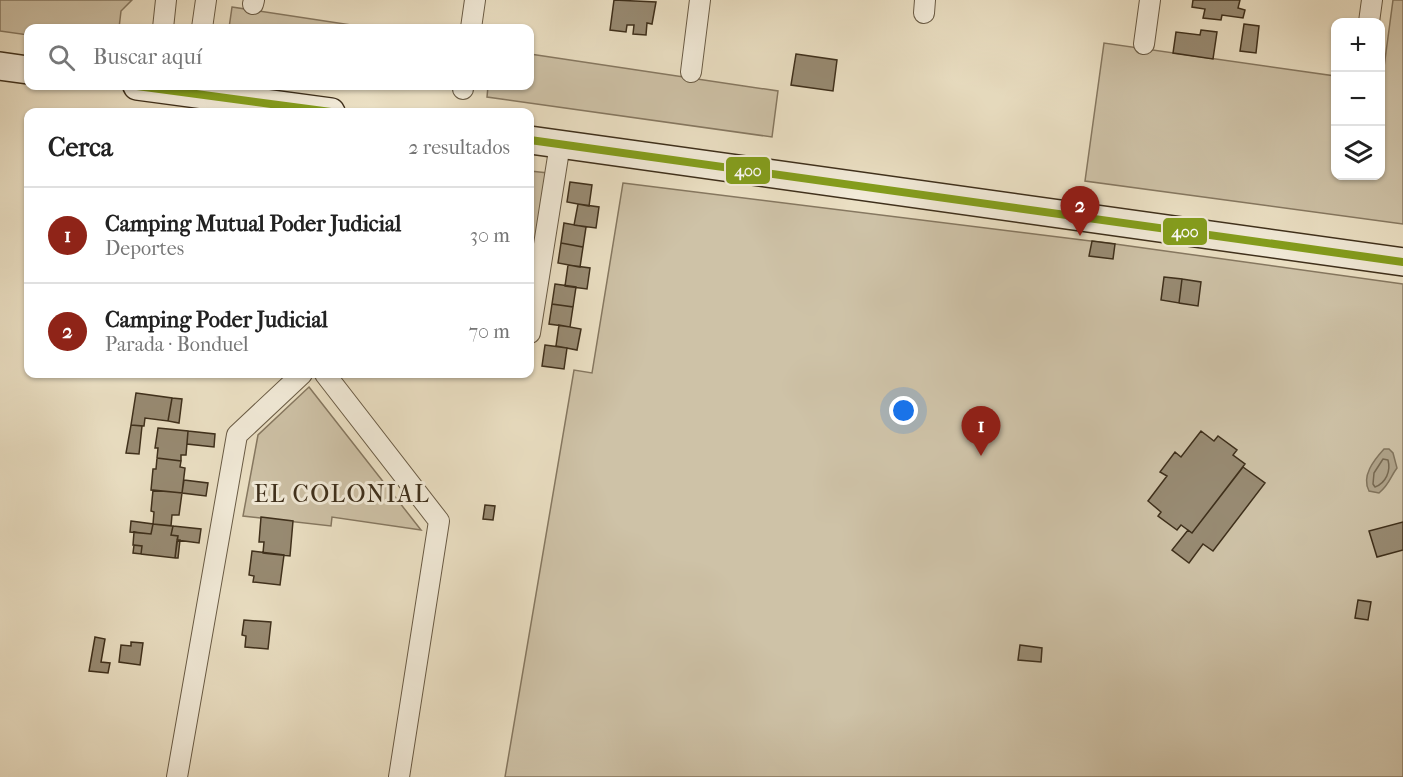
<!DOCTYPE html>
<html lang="es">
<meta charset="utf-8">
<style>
:root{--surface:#fff;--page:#f2f2f2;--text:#222;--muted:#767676;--line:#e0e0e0;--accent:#8f2418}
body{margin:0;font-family:"IM FELL French Canon",serif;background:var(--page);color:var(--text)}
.controls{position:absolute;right:18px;top:18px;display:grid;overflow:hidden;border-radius:12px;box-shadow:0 2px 4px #0004}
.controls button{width:54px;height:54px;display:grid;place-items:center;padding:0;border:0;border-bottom:2px solid var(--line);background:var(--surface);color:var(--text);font:30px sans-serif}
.you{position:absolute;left:904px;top:411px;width:21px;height:21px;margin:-15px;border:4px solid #fff;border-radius:50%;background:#1a73e8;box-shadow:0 0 0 9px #1a73e833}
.badge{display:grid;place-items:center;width:39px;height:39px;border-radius:50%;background:var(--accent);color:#fff;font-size:20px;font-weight:700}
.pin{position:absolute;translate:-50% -50px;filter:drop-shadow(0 2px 3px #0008)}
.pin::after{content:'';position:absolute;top:32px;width:21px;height:18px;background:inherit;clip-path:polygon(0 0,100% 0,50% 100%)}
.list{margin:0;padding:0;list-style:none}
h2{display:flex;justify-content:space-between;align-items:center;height:78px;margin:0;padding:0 24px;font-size:26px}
h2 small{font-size:20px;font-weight:400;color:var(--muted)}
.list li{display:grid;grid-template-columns:39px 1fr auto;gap:18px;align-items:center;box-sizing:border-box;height:96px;padding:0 24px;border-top:2px solid var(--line)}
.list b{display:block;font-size:22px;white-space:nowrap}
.list p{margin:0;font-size:20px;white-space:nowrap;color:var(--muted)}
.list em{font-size:20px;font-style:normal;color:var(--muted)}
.icon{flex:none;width:33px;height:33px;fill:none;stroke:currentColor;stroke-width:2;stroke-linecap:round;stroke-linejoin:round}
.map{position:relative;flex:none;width:1403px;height:777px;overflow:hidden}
.search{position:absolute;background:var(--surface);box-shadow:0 2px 4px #0004;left:24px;top:24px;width:510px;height:66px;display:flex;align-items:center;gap:15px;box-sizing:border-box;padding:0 21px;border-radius:12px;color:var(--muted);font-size:22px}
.panel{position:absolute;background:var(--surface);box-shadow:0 2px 4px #0004;left:24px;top:108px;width:510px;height:270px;border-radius:12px}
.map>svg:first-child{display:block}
</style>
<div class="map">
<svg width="1403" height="777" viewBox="0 0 1403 777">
<rect width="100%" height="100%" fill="#ebe0c4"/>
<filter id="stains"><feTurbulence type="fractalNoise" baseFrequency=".00333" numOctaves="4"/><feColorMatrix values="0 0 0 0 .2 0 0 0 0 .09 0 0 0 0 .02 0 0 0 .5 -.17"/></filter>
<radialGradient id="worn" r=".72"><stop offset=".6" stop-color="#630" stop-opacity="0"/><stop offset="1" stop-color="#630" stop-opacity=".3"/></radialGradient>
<path fill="#cec2a7" stroke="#867861" stroke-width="1.5" d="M0 0H132L121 11 119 28H28V35L0 31Z
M1393 0H1403V224L1085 181 1104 43 1335 76 1336 176H1380L1381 82H1382Z
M232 7 371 28H229Z
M530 54 778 91 772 137 487 97 488 86H530Z
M530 171 548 173 537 245 530 233Z
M623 183 1115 244 1403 284V777H505L574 370 592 373Z
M309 387 421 530 332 517 331 526 243 516 258 435Z"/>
<path fill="#b0a48b" stroke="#82755e" stroke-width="1.5" d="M1384 449H1389L1393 453 1397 468C1390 477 1390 484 1379 493L1369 491C1361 476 1374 460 1384 449Z"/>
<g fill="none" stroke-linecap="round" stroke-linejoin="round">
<path stroke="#776a53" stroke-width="1.5" d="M1383 459 1388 460C1391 471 1386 483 1375 487L1373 484 1374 473Z"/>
</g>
<path fill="#988b73" stroke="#3e2f1b" stroke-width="1.5" d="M614 0 656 2 652 24 647 23 646 35 633 34 634 25H627L626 32 610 30Z
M1193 0H1240L1238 8 1245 10 1243 18 1222 15 1221 20 1203 18 1205 9 1192 7Z
M1244 24 1259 26 1256 53 1240 51Z
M1201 30 1217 32 1213 59 1173 53 1176 32 1200 35Z
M796 54 837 60 833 91 791 85Z
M570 182 592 185 589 206 567 202Z
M578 204 599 207 596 228 574 225Z
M564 223 586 227 583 247 561 243Z
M1092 241 1115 244 1113 259 1089 256Z
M561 243 583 247 580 267 558 263Z
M568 265 590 268 587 289 565 286Z
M1164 277 1182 279 1179 303 1161 300Z
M1182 279 1201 282 1198 306 1179 303Z
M555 284 576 287 573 307 552 304Z
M552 304 573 307 570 327 549 324Z
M559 325 581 329 577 350 556 346Z
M545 345 567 348 564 369 542 366Z
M136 393 172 398 168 421 145 418 144 426 131 425Z
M172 398 182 399 179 423 168 421Z
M131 425 142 426 139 454 126 453Z
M158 428 188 431 186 455H181V461L157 458 158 448H155Z
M188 431 215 434 214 447 187 444Z
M1201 431 1214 441 1218 436 1237 450 1233 455 1245 464 1192 533 1181 525 1177 530 1158 516 1161 512 1148 501 1167 476 1160 472 1175 452 1181 457Z
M157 458 181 461 180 467 185 468 182 493 151 490 153 469H156Z
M1243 467 1265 483 1213 551 1203 544 1189 563 1172 550 1188 530 1192 533Z
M184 480 208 483 206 496 182 493Z
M153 490 182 493 179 515H172L171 526 153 524 154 512 151 511Z
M485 505 495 506 493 520 483 519Z
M261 517 293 521 290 556 263 553 264 542H259Z
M131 521 153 524 151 534 130 532Z
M1403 522V550L1377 557 1369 531Z
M153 524 173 526 171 535 178 536 175 558 141 554 142 546 133 545 134 532 151 534Z
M173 526 201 529 199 543 177 540 178 536 171 535Z
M177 540H180L178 558H175Z
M134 545 142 546 141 554 133 553Z
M252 551 284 555 280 585 253 582 254 576 249 575Z
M1358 600 1371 602 1368 620 1355 618Z
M244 620 271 622 268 649 245 647 246 636 242 635Z
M95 637 105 639 101 662 110 663 108 673 89 671Z
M131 642 143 643 140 665 119 662 121 645 131 646Z
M1020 645 1042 648 1041 662 1018 660Z"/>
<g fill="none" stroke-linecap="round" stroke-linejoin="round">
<defs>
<path id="minor" d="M253 4 254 0
M924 13 925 0
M1369 22 1372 0
M163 28 166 0
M202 28 206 0
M471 28 475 0
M1144 44 1150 0
M691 72 700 0
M463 89V86
M530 333 560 144
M325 374 439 521 399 777
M177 777 237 435 302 374"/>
<path id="secondary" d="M0 66 28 70
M137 86 331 112
M530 140 1403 262"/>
</defs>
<use href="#minor" stroke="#695b45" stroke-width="22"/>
<use href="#secondary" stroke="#3e2f1b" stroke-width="30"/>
<use href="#minor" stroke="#f2ebd9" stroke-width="20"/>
<use href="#secondary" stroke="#f2ebd9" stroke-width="27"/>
<defs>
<path id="bus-1" d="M137 86 331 112
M530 140 1403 262"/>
</defs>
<use href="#bus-1" stroke="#f2ebd9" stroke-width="12"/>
<use href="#bus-1" stroke="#849e1c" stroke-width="8"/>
</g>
<g text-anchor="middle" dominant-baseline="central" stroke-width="6" stroke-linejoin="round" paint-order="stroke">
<g font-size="24" letter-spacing="1.5" fill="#3e2f1b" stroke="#f2ebd9">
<text x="342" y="494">EL COLONIAL</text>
</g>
</g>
<g stroke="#f2ebd9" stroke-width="2">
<rect x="725" y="156" width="46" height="29" rx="6" fill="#849e1c"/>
<rect x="1162" y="217" width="46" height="29" rx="6" fill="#849e1c"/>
</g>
<g font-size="16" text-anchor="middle" font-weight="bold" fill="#fff">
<text x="748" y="176">400</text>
<text x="1185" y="237">400</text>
</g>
<rect width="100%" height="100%" filter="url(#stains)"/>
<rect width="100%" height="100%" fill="url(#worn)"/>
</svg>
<div class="controls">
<button>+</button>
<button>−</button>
<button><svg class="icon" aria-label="layers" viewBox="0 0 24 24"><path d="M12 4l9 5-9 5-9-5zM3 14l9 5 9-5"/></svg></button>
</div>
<div class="you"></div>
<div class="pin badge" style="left:981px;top:456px">1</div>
<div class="pin badge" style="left:1080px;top:236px">2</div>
<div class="search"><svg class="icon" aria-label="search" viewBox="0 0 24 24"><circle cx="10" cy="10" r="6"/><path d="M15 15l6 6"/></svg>Buscar aquí</div>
<section class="panel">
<h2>Cerca<small>2 resultados</small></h2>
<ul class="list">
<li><span class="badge">1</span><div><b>Camping Mutual Poder Judicial</b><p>Deportes</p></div><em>30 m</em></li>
<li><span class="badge">2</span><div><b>Camping Poder Judicial</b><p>Parada · Bonduel</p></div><em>70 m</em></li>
</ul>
</section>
</div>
